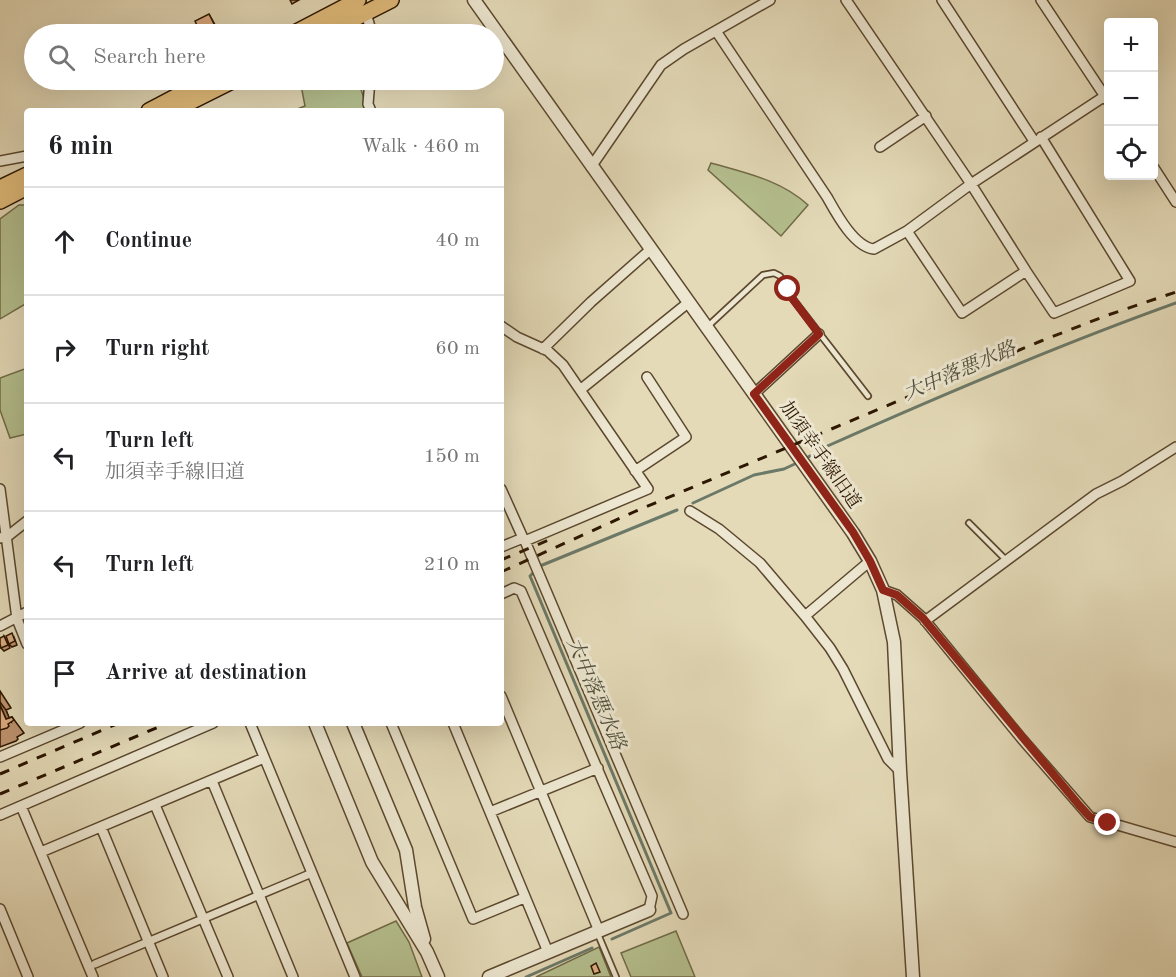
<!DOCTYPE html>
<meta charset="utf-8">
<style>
:root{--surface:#fff;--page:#f2f2f2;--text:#202124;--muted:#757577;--line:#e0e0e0}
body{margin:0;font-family:"Old Standard TT","Noto Serif JP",serif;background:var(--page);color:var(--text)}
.controls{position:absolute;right:18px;top:18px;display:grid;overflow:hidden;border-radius:6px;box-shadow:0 6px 24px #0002}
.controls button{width:54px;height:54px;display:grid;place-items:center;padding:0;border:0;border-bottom:2px solid var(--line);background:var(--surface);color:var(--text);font:30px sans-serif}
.stop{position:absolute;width:18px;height:18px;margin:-14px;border:4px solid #8f2418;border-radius:50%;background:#fff}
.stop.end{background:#8f2418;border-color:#fff;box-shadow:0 2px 6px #0008}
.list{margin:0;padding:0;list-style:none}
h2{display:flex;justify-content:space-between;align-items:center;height:78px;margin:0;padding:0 24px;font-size:26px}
h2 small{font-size:20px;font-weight:400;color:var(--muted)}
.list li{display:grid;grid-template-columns:39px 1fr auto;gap:18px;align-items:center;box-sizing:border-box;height:108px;padding:0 24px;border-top:2px solid var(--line)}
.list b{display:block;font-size:22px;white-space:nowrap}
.list p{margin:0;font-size:20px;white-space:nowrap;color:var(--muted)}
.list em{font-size:20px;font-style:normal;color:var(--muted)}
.icon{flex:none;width:33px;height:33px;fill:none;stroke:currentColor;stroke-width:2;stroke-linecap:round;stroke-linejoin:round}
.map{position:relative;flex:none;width:1176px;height:977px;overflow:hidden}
.search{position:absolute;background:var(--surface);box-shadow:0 6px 24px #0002;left:24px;top:24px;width:480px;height:66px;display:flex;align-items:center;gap:15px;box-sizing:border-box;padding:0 21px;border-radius:33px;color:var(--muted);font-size:22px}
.panel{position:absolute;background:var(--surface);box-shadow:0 6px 24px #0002;left:24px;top:108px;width:480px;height:618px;border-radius:6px}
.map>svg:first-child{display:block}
</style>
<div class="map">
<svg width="1176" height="977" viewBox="0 0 1176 977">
<rect width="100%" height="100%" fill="#e4dab8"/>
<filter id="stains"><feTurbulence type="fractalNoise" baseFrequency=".00333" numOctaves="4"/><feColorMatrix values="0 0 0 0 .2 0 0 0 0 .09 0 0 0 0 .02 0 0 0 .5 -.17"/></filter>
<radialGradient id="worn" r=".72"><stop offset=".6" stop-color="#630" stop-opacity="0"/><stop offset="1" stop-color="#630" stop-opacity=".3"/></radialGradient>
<path fill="#b5bf8e" stroke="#716b47" stroke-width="1.5" d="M300 80H358L368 111H292L305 106Z
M711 163C746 173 781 180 808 205L781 236 708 170Z
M19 205H27V303L0 319V219Z
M27 368V434L10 438 0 410V378Z
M396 921 409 942 422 977H362L347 943Z
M676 931 695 977H631L621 953Z
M599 947 611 977H536Z"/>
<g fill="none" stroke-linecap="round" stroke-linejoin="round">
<path stroke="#6b7968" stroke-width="3" d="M805 459 823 448C939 396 1056 346 1176 303
M693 503 754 475 784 469 799 462
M612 939 671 913 530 576 540 566 677 510
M526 977 592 948"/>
<defs>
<path id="service" d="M707 327 763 275 774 273 780 276 792 298 868 396
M969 523 1006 560
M597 932 616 977"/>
<path id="pedestrian" d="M95 964 312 873"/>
<path id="minor" d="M846 0 971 184 1105 96
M942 0 1034 141
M1041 0 1108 101
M366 13 372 34
M716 31 827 197C836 213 854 247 874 249L907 231
M370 80 368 104 371 111
M880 147 926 116
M0 161 27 156
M591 167 661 65 684 49 770 0
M1154 168 1176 202
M971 184 1026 271 962 313 907 231Z
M1026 271 1054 313 1130 281 1041 137
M501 326 517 337 548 351 563 365 648 489 525 541 523 539
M543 349 591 302 651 249
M580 390 689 302
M754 394 819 334
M635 471 686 437 647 377
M0 489 17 619 27 644
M501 489 523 538 501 547
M690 511 719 529 760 563 805 616 830 648 843 669 888 759 900 771
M0 538 8 536 27 521
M525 541 683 914
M883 590 897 595 923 618 1022 739 1090 817 1176 842
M501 594 514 588 521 591 652 896 649 910
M805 616 870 561
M925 621 1096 494 1122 481 1176 447
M0 626 27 612
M501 696 599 931
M250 723 355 977
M391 723 473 919 524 898
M453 723 548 952
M0 757 80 723
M212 781 293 977
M155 805 228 977
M21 806 93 977
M490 812 598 768
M0 815 213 723
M101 827 163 977
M41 852 264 758
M0 909 28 977"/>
<path id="tertiary" d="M474 0 853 533 870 561 883 590 894 642 900 771 913 977
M315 723 372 862 427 952 438 977
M353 723 406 850 415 907 424 939
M489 977 649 910"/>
<path id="primary" d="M293 34 358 0
M324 34 391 0
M149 111 208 80
M172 111 234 80
M0 188 27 175
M0 201 27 187"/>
</defs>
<use href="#service" stroke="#5b482e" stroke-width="8"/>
<use href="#pedestrian" stroke="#5b482e" stroke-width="10"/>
<use href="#minor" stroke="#5b482e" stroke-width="12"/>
<use href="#tertiary" stroke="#5b482e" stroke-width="15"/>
<use href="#primary" stroke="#2d1700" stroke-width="18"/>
<use href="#service" stroke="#ede7d1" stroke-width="4.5"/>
<use href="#pedestrian" stroke="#ede7d1" stroke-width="7"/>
<use href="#minor" stroke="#ede7d1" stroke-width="9"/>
<use href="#tertiary" stroke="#ede7d1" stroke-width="12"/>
<use href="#primary" stroke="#e2bd7c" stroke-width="15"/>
<path stroke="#2d1700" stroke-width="3" stroke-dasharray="10 10" stroke-linecap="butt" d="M501 560 556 537
M501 572 636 511 1041 341 1108 315 1176 292
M0 774 119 723
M0 794 168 723"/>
</g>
<path fill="#c09673" stroke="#2d1700" stroke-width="1.5" d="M290 0H299L292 4Z
M4 636 10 648 4 651 1 648Z
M14 637 17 645 12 647 9 644Z
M0 691 11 708 6 710 9 718 12 717 24 733 17 737 18 739 16 741 0 747Z"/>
<path fill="#9c7a5e" stroke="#2d1700" stroke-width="1.5" d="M209 14 213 21 220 34H219Z
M0 702 6 710 11 722 6 719 0 705Z"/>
<path fill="#dfaf86" stroke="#2d1700" stroke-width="1.5" d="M209 14 219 34H201L195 21Z
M12 633 15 641 9 644 6 636Z
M4 636 8 645 1 648 0 644V638Z
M0 705 6 719 12 717 14 720 8 724 9 726 7 728 0 730Z
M596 963 600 972 594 974 591 966Z"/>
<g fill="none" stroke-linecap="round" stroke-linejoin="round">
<path stroke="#8f2418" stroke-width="8" d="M788 289 792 298 819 334 754 394 853 532 870 561 883 590 897 595 923 618 1079 805 1090 817 1108 823"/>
</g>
<g text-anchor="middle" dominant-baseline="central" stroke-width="6" stroke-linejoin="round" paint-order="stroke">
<g font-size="18" fill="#2d1700" stroke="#ede7d1">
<text transform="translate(820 455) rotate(55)">加須幸手線旧道</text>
</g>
<g font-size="20" font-style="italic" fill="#51503d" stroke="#ede7d1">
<text transform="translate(960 372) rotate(-23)">大中落悪水路</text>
<text transform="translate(595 694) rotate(67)">大中落悪水路</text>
</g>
</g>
<rect width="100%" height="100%" filter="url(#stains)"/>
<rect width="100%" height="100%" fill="url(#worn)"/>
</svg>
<div class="controls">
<button>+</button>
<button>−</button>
<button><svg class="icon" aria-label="locate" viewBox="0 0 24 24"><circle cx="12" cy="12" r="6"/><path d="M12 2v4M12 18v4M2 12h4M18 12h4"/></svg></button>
</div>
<div class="stop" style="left:788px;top:289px"></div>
<div class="stop end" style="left:1108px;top:823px"></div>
<div class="search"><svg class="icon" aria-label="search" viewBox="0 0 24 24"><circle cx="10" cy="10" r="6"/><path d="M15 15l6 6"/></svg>Search here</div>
<section class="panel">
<h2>6 min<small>Walk · 460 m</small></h2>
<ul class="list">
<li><svg class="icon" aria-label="ahead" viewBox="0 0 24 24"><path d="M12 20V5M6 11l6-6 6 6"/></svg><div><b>Continue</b></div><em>40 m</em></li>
<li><svg class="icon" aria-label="right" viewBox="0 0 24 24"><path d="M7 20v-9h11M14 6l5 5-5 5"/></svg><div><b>Turn right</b></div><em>60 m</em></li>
<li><svg class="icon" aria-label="left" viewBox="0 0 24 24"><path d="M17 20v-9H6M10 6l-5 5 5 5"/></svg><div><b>Turn left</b><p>加須幸手線旧道</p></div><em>150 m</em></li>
<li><svg class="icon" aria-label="left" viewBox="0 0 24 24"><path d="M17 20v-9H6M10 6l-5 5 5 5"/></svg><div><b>Turn left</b></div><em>210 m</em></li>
<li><svg class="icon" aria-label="arrive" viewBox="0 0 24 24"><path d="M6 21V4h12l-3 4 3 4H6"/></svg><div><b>Arrive at destination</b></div></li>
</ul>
</section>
</div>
